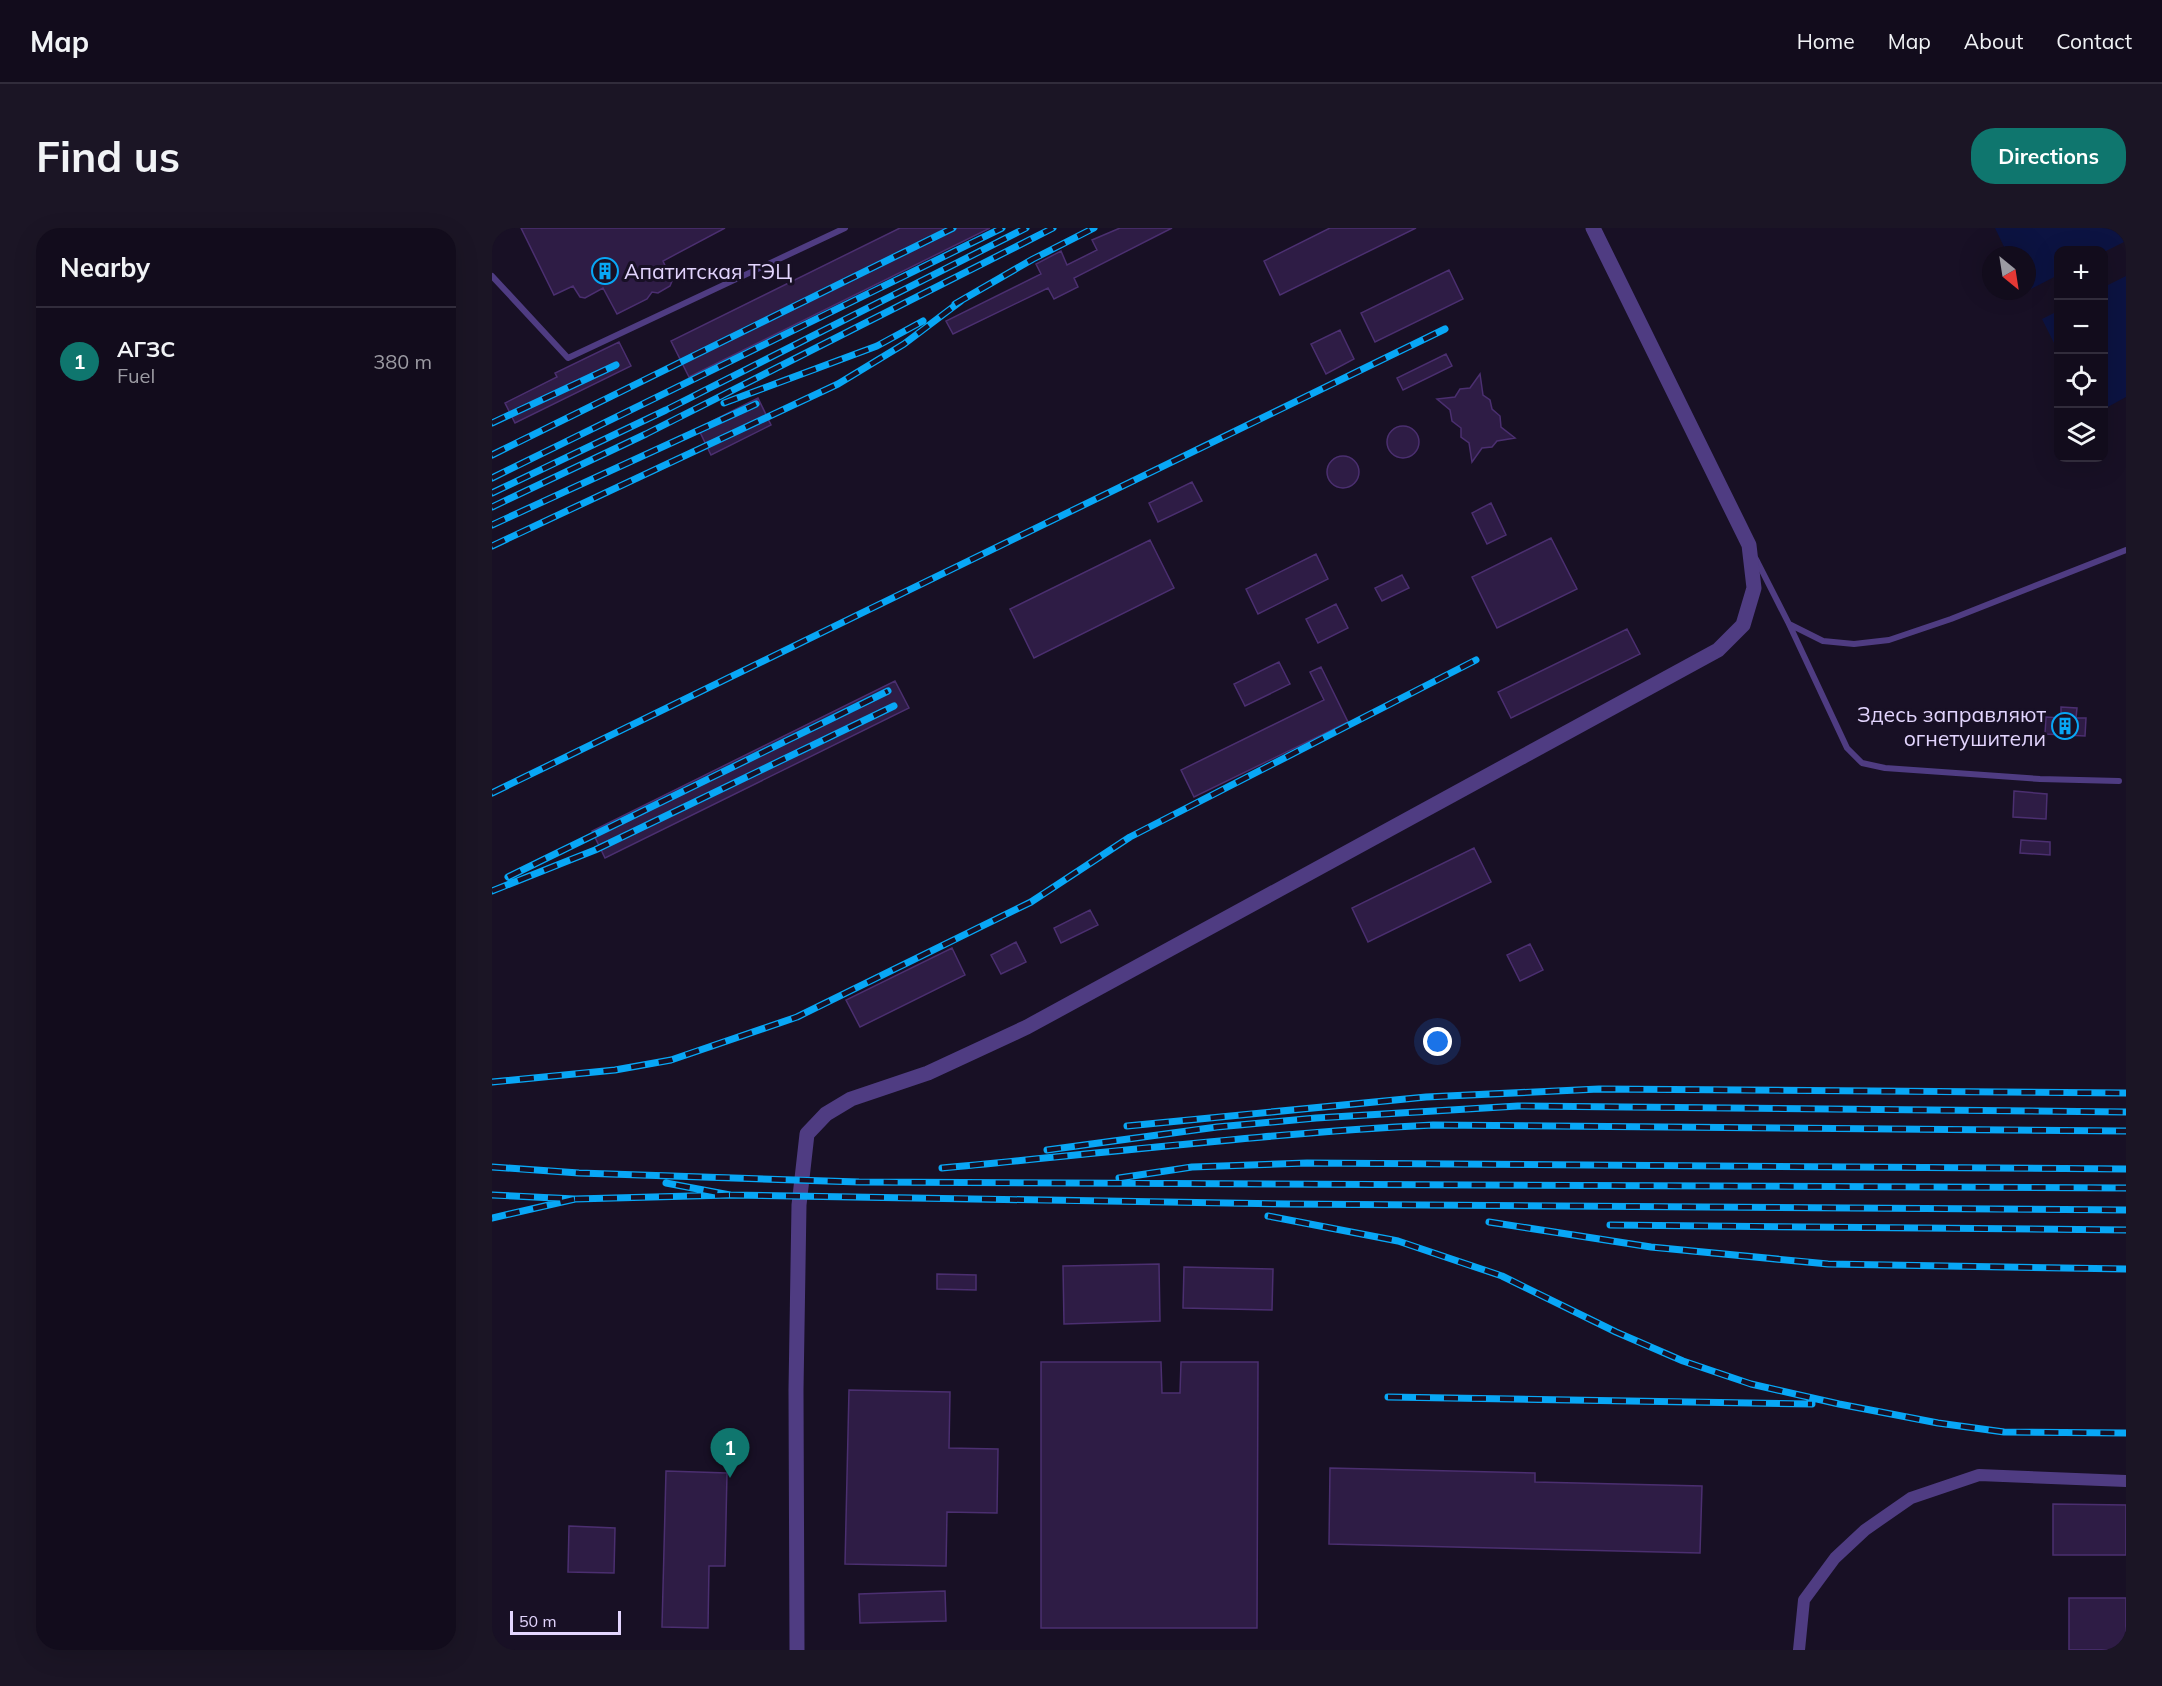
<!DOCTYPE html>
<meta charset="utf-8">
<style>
:root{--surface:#120c1c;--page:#1b1525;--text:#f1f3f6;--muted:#9c9ba3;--line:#312c3b;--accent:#0f766e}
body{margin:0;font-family:Mulish,sans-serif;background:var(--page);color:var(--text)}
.controls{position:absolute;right:18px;top:18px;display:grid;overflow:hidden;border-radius:12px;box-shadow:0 6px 24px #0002}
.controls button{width:54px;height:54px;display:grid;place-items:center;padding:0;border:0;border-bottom:2px solid var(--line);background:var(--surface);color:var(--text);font:30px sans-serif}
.compass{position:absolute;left:1490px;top:18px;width:54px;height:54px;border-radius:50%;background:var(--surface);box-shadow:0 6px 24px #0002;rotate:150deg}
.scale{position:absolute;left:18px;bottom:15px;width:111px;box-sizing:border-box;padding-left:6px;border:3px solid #e3d5fe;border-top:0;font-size:16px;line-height:21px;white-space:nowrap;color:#e3d5fe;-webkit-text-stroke:4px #181025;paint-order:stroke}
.you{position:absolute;left:946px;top:814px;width:21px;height:21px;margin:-15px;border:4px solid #fff;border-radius:50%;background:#1a73e8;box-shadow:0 0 0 9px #1a73e833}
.badge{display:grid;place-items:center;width:39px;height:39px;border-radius:50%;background:var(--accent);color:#fff;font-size:20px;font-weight:700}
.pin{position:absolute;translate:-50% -50px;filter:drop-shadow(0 2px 3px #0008)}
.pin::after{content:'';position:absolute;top:32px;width:21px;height:18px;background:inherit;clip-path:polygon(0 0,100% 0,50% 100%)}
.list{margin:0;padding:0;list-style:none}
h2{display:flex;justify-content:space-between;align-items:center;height:78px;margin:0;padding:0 24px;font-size:26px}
h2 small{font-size:20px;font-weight:400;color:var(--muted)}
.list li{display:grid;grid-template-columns:39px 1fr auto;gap:18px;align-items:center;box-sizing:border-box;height:108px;padding:0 24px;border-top:2px solid var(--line)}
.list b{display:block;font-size:22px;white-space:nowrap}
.list p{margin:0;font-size:20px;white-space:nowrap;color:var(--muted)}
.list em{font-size:20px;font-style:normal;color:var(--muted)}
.icon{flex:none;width:33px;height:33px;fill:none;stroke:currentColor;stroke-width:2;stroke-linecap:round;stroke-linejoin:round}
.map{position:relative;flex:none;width:1634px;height:1422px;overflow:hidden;border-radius:24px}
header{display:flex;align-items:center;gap:36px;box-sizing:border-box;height:84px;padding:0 30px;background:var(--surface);border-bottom:2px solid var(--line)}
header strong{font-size:28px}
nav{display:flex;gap:33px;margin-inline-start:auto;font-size:21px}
.intro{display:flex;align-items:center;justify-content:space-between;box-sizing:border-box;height:144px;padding:0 36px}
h1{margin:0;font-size:42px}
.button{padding:15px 27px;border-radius:24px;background:var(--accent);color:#fff;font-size:21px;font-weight:700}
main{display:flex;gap:36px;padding:0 36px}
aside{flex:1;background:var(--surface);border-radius:24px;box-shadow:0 6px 24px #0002}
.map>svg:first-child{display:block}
</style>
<header>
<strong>Map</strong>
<nav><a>Home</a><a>Map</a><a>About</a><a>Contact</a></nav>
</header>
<div class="intro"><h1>Find us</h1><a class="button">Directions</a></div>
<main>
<aside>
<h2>Nearby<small></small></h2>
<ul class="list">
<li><span class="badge">1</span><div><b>АГЗС</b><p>Fuel</p></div><em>380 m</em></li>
</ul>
</aside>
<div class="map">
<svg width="1634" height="1422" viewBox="0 0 1634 1422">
<rect width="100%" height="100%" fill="#181025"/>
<path fill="#0c1342" d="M1503 0H1634V13L1612 24V22H1566V47L1535 63V27H1516Z
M1634 48V169L1612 181V59Z
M1566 83V123L1550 91Z"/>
<path fill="#2e1c45" stroke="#4b2f70" stroke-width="1.5" d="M29 0H233L171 33 180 53 178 58 166 65 160 64 155 71 125 86 111 60 93 70 88 69 81 58 62 67Z
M408 0H498L197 149 179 113Z
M628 0H680L582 50 586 59 562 71 556 60 461 106 454 93 549 46 544 36 569 23 575 37 605 22 600 12Z
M838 0H924L788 67 772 33Z
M957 42 971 71 883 114 869 85Z
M848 102 862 131 834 146 819 116Z
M127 114 139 138 23 195 13 175 65 149 63 145Z
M954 126 960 138 911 162 905 150Z
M988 146 991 167 998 172 1000 181 1008 188 1009 199 1023 210 1005 213 1000 219 990 220 980 234 977 215 969 209V200L960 193 958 182 945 171 963 169 968 161 978 160Z
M266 170 279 197 219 227 206 200Z
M895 214a16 16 0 1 1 32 0a16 16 0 1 1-32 0Z
M835 244a16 16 0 1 1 32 0a16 16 0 1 1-32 0Z
M700 254 710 273 666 294 657 275Z
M999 275 1014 307 995 316 980 285Z
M1059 310 1085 361 1005 400 980 349Z
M658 312 682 360 542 430 518 381Z
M824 326 836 351 766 386 754 361Z
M910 347 917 360 890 373 883 360Z
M844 376 856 400 826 415 814 391Z
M1135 401 1148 426 1019 490 1006 464Z
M787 434 798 456 753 478 742 456Z
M829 439 856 494 702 569 689 542 832 472 818 444Z
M403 453 417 480 113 630 100 603Z
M1569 479 1585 480 1584 490H1594L1593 508 1553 506 1554 489 1569 490Z
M1522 563 1555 566 1554 591 1521 589Z
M1529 612 1558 614V627L1528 625Z
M982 620 999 654 876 714 860 680Z
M598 682 606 697 569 715 562 700Z
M524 714 534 734 509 746 499 727Z
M1038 716 1051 742 1028 753 1015 727Z
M460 720 473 747 368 799 354 772Z
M667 1036 668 1093 572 1096 571 1038Z
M692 1039 781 1041 780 1082 691 1080Z
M445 1046 484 1047V1062L445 1061Z
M549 1134H669L670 1165H688L689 1134H766L765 1400H549Z
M357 1162 458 1164 457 1220 506 1221 505 1285 455 1284 454 1338 353 1336Z
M838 1240 1043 1245V1254L1210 1258 1208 1325 837 1316Z
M174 1243 235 1245 233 1338H217L216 1400 170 1399Z
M1561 1276 1634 1277V1327H1561Z
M77 1298 123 1300 122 1345 76 1344Z
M453 1363 454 1393 368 1395 367 1366Z
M1577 1370H1634V1422H1577Z"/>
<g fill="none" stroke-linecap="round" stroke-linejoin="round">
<path stroke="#4f3c82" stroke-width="6" d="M0 48 76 130 353 0
M1264 331 1297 396 1355 520 1370 535 1393 540 1548 551 1627 553
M1297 396 1331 413 1362 416 1397 412 1459 391 1634 322"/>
<path stroke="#4f3c82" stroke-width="12" d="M1307 1422 1312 1372 1343 1330 1373 1302 1419 1270 1487 1247 1634 1253"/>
<path stroke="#4f3c82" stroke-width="15" d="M305 1422 304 1162 307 977 315 906 334 886 359 871 436 845 535 799 1226 422 1251 397 1262 360 1257 317 1101 0"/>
<defs>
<path id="rail" d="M463 76 541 31 602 0
M232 175 385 118 431 93
M0 195 124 137
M0 227 461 0
M0 250 510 0
M0 265 174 182 534 0
M0 279 154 206 561 0
M0 297 264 176
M0 318 346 156 412 116 469 73
M0 565 953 101
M16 649 396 463
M0 663 103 622 402 478
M0 854 123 842 179 832 305 789 539 674 638 609 984 432
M635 898 934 869 1107 861 1634 865
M555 922 725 899 824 890 1026 878 1634 884
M0 939 87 945 367 954 1634 960
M450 940C614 925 777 905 941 897L1634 903
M627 950 700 939 815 935 1634 941
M0 967 83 971 0 990
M238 967 796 976 1634 982
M83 971 238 967 174 955
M776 988 906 1013 1010 1048 1124 1104 1191 1133 1259 1156 1347 1176 1446 1195 1512 1204 1634 1205
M997 994 1159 1019 1336 1036 1634 1041
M1118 997 1634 1002
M896 1169 1320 1176"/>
</defs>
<use href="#rail" stroke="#08a7f6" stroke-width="7"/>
<use href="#rail" stroke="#181025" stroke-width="4.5" stroke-dasharray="14" stroke-linecap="butt"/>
</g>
<defs>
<symbol id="building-ring" viewBox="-11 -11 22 22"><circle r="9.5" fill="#181025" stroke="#08a7f6" stroke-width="1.5"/><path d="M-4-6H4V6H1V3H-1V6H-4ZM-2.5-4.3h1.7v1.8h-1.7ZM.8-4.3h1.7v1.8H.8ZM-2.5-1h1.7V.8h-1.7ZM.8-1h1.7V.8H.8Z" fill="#08a7f6"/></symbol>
</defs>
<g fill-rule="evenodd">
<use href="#building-ring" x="98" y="28" width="30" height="30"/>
<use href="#building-ring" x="1558" y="483" width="30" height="30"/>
</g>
<g text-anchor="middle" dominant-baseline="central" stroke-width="6" stroke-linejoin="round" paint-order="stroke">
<g font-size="21" fill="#e3d5fe" stroke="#181025" text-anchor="start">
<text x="132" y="43">Апатитская ТЭЦ</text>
<text x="1554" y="486" text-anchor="end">Здесь заправляют<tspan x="1554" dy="24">огнетушители</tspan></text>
</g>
</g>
</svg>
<div class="controls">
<button>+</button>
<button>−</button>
<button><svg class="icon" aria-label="locate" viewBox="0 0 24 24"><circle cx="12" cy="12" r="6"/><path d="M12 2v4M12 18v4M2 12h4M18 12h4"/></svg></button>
<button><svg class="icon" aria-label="layers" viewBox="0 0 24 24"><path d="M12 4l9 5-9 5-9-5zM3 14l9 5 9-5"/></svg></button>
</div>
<svg class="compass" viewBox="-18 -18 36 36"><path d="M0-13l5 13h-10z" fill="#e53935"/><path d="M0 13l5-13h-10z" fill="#9c9ba3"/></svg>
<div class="scale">50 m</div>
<div class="you"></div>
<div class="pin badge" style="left:238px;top:1250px">1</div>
</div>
</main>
